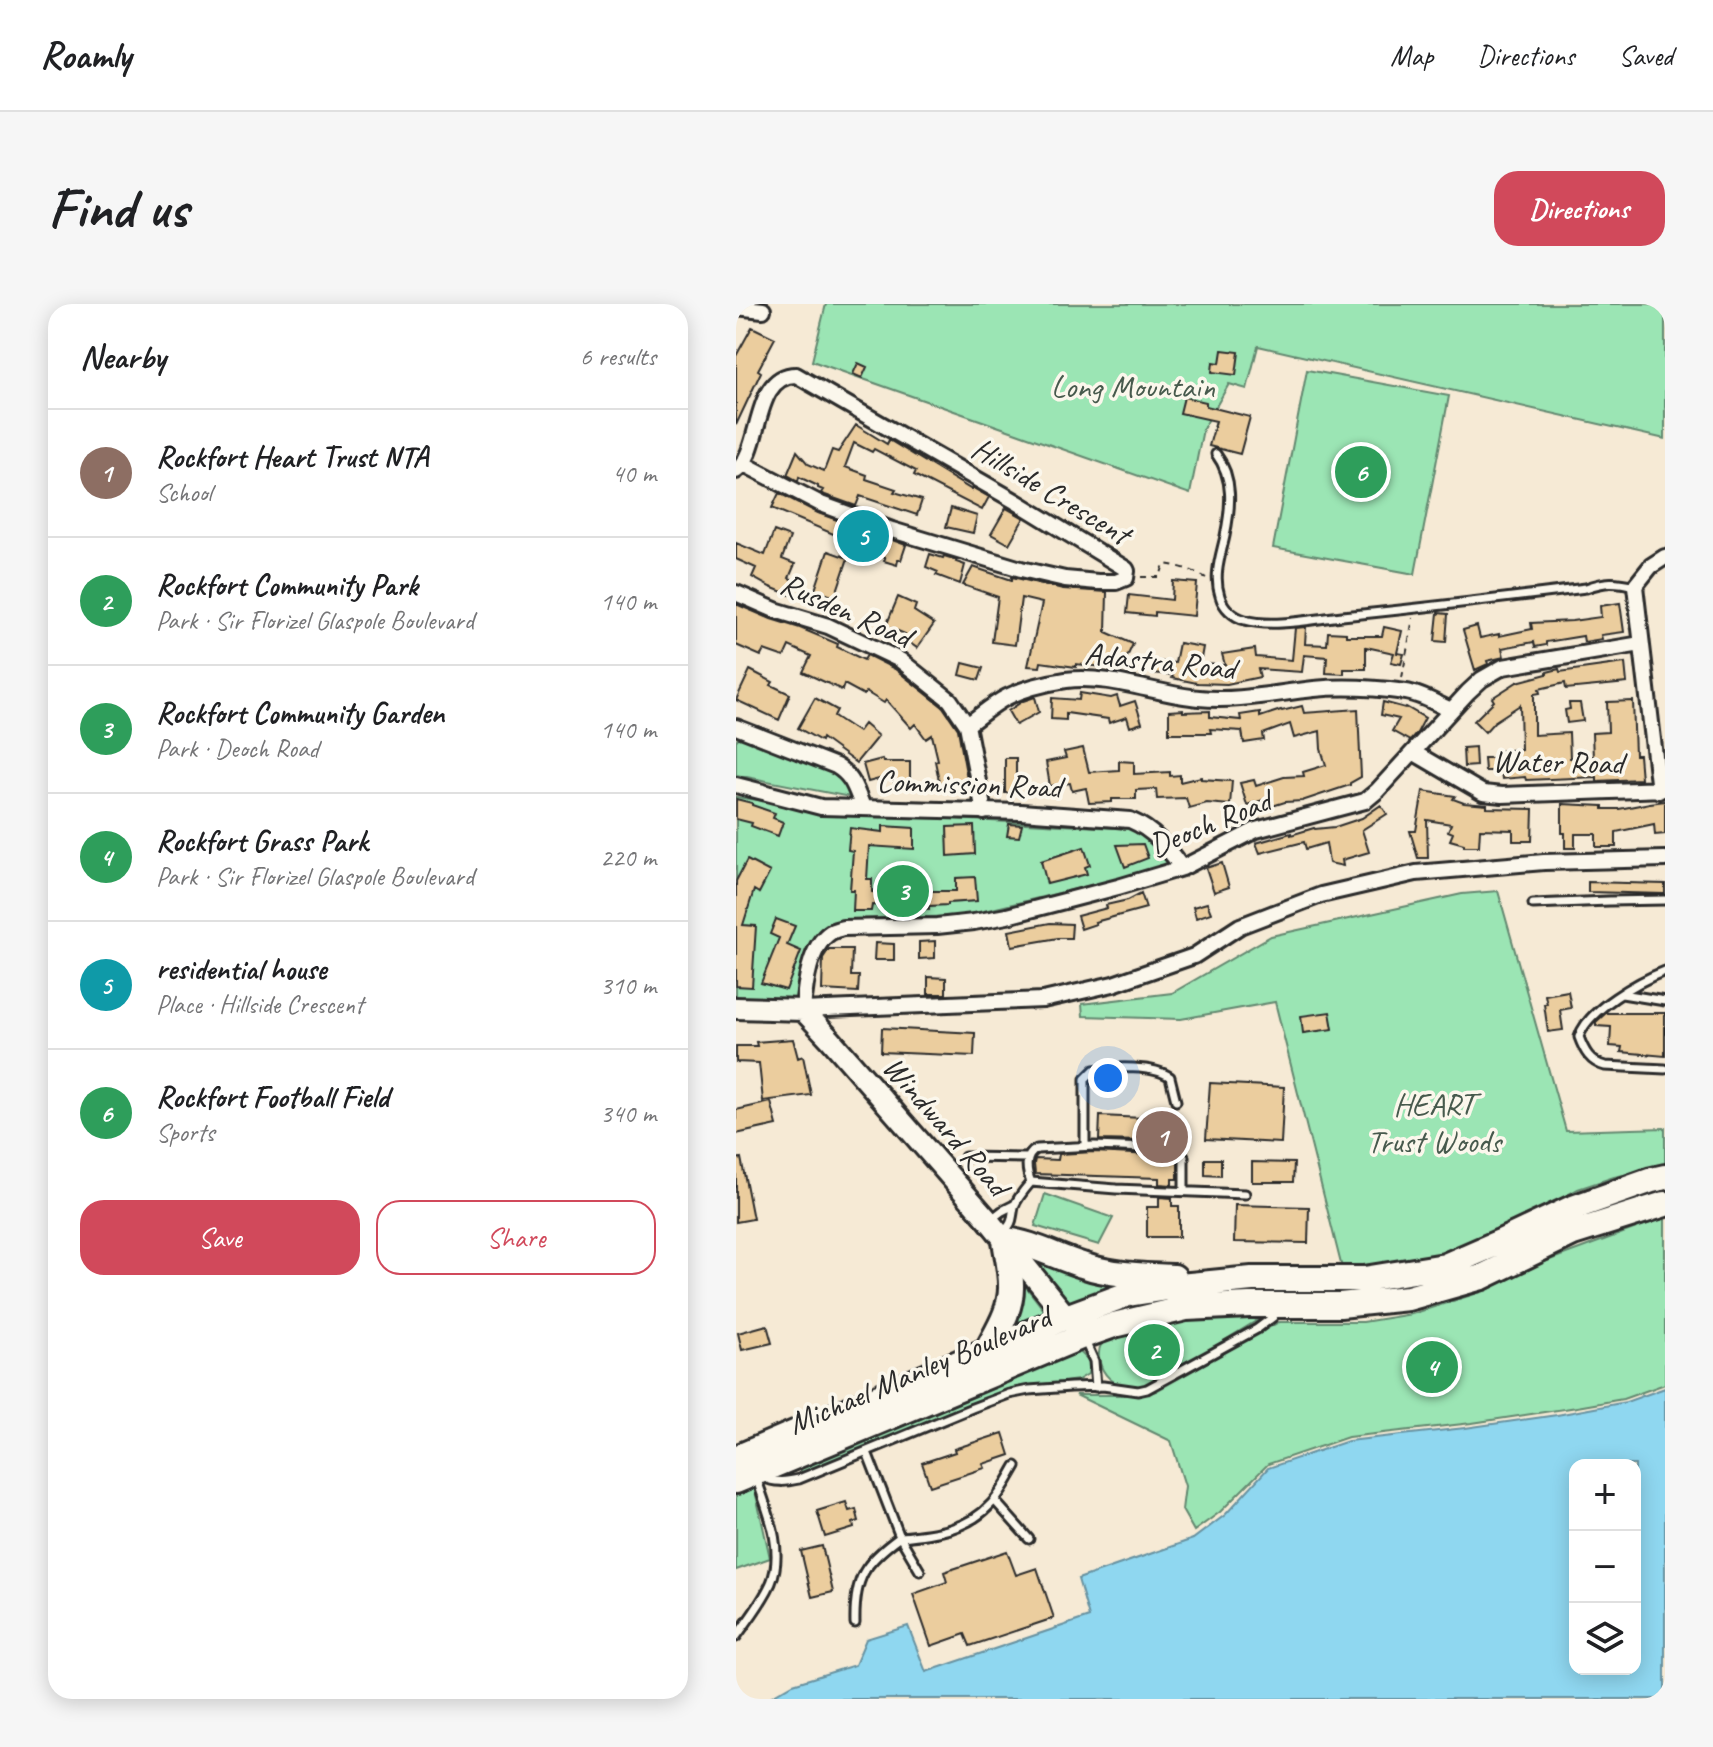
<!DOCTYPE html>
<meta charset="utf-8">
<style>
:root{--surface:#fff;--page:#f6f6f6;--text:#202124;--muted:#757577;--line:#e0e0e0;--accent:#d1495b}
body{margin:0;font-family:Caveat,sans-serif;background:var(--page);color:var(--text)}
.controls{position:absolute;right:24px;bottom:24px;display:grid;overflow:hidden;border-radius:16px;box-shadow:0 4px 20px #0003}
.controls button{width:72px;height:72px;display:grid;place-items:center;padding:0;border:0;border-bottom:2px solid var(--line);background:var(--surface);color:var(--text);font:40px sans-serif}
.you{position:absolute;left:372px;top:774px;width:28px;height:28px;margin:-20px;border:6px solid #fff;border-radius:50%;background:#1a73e8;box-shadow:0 0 0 12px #1a73e833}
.badge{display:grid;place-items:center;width:52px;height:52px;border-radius:50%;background:var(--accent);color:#fff;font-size:26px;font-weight:700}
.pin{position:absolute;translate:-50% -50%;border:4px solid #fff;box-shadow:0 2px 8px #0006}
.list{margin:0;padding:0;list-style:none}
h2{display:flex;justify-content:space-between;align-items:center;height:104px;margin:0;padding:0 32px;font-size:34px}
h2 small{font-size:26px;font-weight:400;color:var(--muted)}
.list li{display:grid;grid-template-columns:52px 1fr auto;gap:24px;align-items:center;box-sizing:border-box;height:128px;padding:0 32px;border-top:2px solid var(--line)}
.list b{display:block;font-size:30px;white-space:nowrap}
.list p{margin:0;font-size:26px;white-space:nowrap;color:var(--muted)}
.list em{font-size:26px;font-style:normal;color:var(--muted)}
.actions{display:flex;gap:16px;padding:24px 32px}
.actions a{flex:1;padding:18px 0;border:2px solid var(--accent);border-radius:24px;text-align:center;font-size:28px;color:var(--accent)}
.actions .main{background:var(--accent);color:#fff}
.icon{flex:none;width:44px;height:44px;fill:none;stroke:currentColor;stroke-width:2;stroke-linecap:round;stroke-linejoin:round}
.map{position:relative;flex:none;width:929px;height:1395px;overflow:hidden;border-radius:24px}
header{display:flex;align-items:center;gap:48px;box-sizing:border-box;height:112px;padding:0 40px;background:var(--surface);border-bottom:2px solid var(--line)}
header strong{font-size:38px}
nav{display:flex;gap:44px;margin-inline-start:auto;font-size:28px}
.intro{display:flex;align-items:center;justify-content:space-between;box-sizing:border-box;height:192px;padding:0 48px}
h1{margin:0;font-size:56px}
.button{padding:20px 36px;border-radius:24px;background:var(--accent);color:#fff;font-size:28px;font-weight:700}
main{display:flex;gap:48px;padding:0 48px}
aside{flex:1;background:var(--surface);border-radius:24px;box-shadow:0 4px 20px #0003}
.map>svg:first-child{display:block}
</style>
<header>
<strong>Roamly</strong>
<nav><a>Map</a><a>Directions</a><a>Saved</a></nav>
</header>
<div class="intro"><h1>Find us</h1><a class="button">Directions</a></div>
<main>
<aside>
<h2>Nearby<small>6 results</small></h2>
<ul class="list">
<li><span class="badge" style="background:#8d6e63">1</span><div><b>Rockfort Heart Trust NTA</b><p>School</p></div><em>40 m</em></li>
<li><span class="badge" style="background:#2e9e5b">2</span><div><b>Rockfort Community Park</b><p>Park · Sir Florizel Glaspole Boulevard</p></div><em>140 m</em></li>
<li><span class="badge" style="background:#2e9e5b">3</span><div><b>Rockfort Community Garden</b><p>Park · Deoch Road</p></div><em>140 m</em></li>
<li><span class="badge" style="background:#2e9e5b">4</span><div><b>Rockfort Grass Park</b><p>Park · Sir Florizel Glaspole Boulevard</p></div><em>220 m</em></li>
<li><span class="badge" style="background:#0f9aa8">5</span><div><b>residential house</b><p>Place · Hillside Crescent</p></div><em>310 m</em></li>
<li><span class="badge" style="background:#2e9e5b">6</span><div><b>Rockfort Football Field</b><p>Sports</p></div><em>340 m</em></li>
</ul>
<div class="actions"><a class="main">Save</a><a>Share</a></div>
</aside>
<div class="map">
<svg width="929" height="1395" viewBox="0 0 929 1395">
<rect width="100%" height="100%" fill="#f6ead5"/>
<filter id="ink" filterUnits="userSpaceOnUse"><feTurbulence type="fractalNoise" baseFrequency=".0125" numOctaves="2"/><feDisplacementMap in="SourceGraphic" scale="16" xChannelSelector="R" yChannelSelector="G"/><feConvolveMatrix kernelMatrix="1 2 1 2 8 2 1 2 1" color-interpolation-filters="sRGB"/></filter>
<g filter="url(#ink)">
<path fill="#9be5b4" stroke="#638870" stroke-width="2" d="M90 0H929V135L522 42 511 85 493 80 467 125 454 190 76 57Z
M571 66 713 92 679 270 537 244Z
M3 433 107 470 114 493 0 471V437Z
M0 493 124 510 399 525 439 561 227 612 119 615 109 617 94 625 81 637 67 706 0 702Z
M762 587 830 827 929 824V863L878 873 842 885 765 929 693 958 606 964 539 698 445 715 347 712 346 700 436 689 535 632 726 590Z
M309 890 377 914 363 941 299 922Z
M929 915V1080L887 1095 841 1103 736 1119 612 1133 532 1160 484 1208 458 1227 446 1206 449 1182 435 1137 340 1091H400L420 1087 543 1018H627L676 1010 751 986 792 964 922 916Z
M281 940 438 978 339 1004 295 959Z
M278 967 307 1005 310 1014 259 1040Z
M484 1013 525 1014 415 1081C403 1084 384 1084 374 1075 362 1064 357 1042 373 1032 379 1028 391 1028 398 1027 426 1021 455 1017 484 1013Z
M344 1048 354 1058 352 1070 342 1076 292 1083 118 1147 66 1169 63 1163 335 1049Z
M18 1182 34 1254 0 1266V1190Z"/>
<path fill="#8fd7f0" stroke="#6792a1" stroke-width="2" fill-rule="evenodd" d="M929 1084V1395H31L57 1380 119 1361 130 1335 172 1322 190 1368 353 1313 342 1275 457 1235 489 1211 532 1164 612 1137 729 1124 821 1111 890 1098ZM839 1161H899V1365H839Z"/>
<path fill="#ebcd9e" stroke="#2b2b2b" stroke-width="2" d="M16 23 39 34 22 66 25 68 0 121V52Z
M486 46 503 48 500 71 476 68 477 58 484 59Z
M122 59 131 63 126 74 117 70Z
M448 93 470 98V102L514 113 504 150 473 142 480 117 444 109Z
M120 121 151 140 153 136 236 186 237 184 253 193 246 206 178 171 180 167 138 145 136 148 118 139 109 163 131 171 130 175 160 185 158 188 186 196 181 211 124 192 120 202 89 191 85 189 87 186 82 184V182L63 173 62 177 51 171 61 147 72 160 88 167 96 146 102 148Z
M43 189 82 209 170 241 165 256H162L161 261 148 257 149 254 125 245 126 242 36 204Z
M215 204 241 212 237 229 210 223Z
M270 204 288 214 273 240 255 230Z
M38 227 54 233 46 255 59 260 53 274 60 277 54 291 34 283 16 273 20 264 0 255V239L29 251Z
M92 247 112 254 99 293 79 286Z
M194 250 207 254 208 252 221 256 220 258 229 261 224 280 200 271 202 268 190 263Z
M237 263 276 276V273L327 285 371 288 370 328 397 340 387 362 368 353 367 363 340 360V363L305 358 304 363 292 362 306 299 285 294 279 341 256 338 262 293 227 281Z
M437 277 461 279 458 312 419 308V312L391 309 393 291 436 296Z
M162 293 180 301 178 307 198 320 181 344 167 334 169 330 150 322Z
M884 299 888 328 865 331 866 335 848 338 847 332 810 338V341L799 343 798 338 766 344 768 353 751 357 752 360 739 366 727 326 741 322 744 334 763 330V332L796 325 795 319 836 317 865 313 864 302Z
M0 300 35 315 64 324 102 340 101 343 128 356 131 351 159 365 207 403 222 425 232 480 205 486 199 457 202 456 196 431 190 435 179 420 175 424 150 396 148 399 130 388 128 391 108 380 106 386 67 368 75 352 53 342 48 353 28 346 25 352 0 341Z
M702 309 712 310 710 338 699 337Z
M570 323 569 340 591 341 592 328 610 329V332H646L648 323 666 327 661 349 668 350 665 360 655 358 658 349 630 343V365H608V370L590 369 591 353 568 351 566 368 522 365 524 373 491 380 461 379 436 374 437 371 417 369 419 357 439 359 443 339 467 343 464 360 489 361 486 350 519 345 520 353 556 356 559 324Z
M227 359 247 364 243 376 224 371Z
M889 359 891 379 830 385 829 379 803 385 804 389 798 390V431L833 429 834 454H857L856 429 872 428 871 398 897 397 899 451H903L905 475 861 477V473L790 476 789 473 766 475 765 467H749L748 454H764L763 447 785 445 784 401 758 418 749 428 738 417 758 397 756 394 781 378 811 370V368L823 365 824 368Z
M14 366 37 378 35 381 54 390 43 416 0 396Z
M344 389 375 394 381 392 384 402 399 397 406 419 394 423 391 413 373 419 372 415 330 409V416L315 415 316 394 343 396Z
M299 393 303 408 280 421 272 407 287 397Z
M79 394 101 406 98 412 122 428 128 420 142 432 120 459 86 434 85 437 62 424Z
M647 398 669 404 670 403 689 414 681 429 674 437 656 427 663 415 645 411Z
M833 399H844L847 417 831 419 829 406 834 405Z
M566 402 568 409 622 405 625 473 614 479V481L566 497 549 498 530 504 527 496 511 501 504 479 518 476 520 482 548 473 568 472 567 468 590 461 585 445 584 427 558 434 554 420 527 430 528 436 508 439 506 427 474 425 475 429H433V407L447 406V408L474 407V413L505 416 504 411 524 408V413L545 406 546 407Z
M739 443 740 462 728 463 727 444Z
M347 444 353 468 383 466V457L398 458V470L434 468V472L444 471V478L465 473V475L496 477 494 501 471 499 453 504 450 494 421 495 420 485 400 486V495H376V498L353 499 350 484 336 487 334 479 314 482 310 458 330 454 328 448Z
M269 454H280V489H269Z
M146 455 147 458H174V484H158V471L132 478 127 460Z
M687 487 719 492 717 495 728 499 751 501V504L797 505 796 537H777V526L744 525 743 542H728V540L714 536 717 529 712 527 715 520 691 516 692 554H682L674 527H680Z
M0 495 16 499V501L39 509 37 514 47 518 42 532 15 522 16 519 0 515Z
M929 497V530L919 531 918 520 880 528V543H860V530H839V544H829V529H826V500L867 502V505H883L914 499Z
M645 501 651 510 626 526 633 548 606 556 607 562 593 559 590 539 570 545 568 538 524 549 520 539 555 529V531L578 524 579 525 599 523 626 514Z
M273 520 286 521 283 533 271 532Z
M147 522 178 524V545L133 542 131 575H136V588L171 590V587H220V574L239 573 241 597 212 599V601L193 602V605L181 604V607H171V603L136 601 135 607H117L118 586H114L117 547 112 546 114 524 147 528Z
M238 522 239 550 212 552 211 523Z
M407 540 412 554 389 563 381 541Z
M348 543 354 561 349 563 351 570 311 580 305 557Z
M11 556 34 568 23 589 18 586 7 621 20 622 16 683 0 682V577Z
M486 559 493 583 478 588 470 564Z
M852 578 929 580V590L852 588Z
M405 589 410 604 359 618 360 620 345 625 341 612 371 604 370 601 392 596Z
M471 599 475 609 460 614 457 603Z
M40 615 59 622 51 641 65 647 50 686 25 679 43 634 34 630Z
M314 619 336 620 335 634H322L276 642 273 627Z
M199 637V654L183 655V638Z
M139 639 158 640V656H138Z
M93 645H116L115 672H123L122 688 86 686 87 654Z
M192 673 210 674V690H192Z
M832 687 835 704 824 706 827 726 812 728 808 700H811L809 691Z
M594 708 597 725 567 729 565 712Z
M870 709H929V752L885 748 886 743 874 742 875 723 860 722V718Z
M146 724 239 729 238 752 145 748Z
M57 735 62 754 67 752 75 791 27 797 23 759 0 758V742H21L20 738Z
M474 779 548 783 545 839 470 835Z
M35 798 41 821 0 830V806Z
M364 812 407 814 406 837 363 836Z
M358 848 436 852V856L442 857V875H436V881L423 880V874L299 870 298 860 299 855 322 856 323 850Z
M5 854 17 915 0 918V855Z
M469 855H485V872L469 871Z
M516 858 558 859 557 878H516Z
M423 893 436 894V902H443V933H411V903H423Z
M499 901 573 903 572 939 498 938Z
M31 1021 36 1039 6 1046 2 1029Z
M267 1129 274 1151 247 1160 249 1164 194 1182 186 1159 219 1148 218 1145Z
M110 1198 113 1207 120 1205 123 1217 117 1219 118 1224 89 1233 81 1207Z
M86 1242 97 1288 76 1293 65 1247Z
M271 1247 280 1271 301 1264 318 1314 234 1342 229 1330 195 1342 177 1290 211 1278 208 1268Z"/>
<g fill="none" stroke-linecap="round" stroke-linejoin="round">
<defs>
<path id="service" d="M480 150C498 174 495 203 489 232 485 251 477 271 484 292 487 303 497 313 509 316 537 324 577 315 606 312 688 304 769 294 850 284 870 277 879 277 899 282
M797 600 873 597 929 596
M929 667C903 677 851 706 843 733 848 747 854 758 869 762L929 765
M886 690 929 697
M349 842V775L358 766C377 763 418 761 434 773L440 797
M229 853 292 854
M295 878C290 867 288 851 301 845L358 842 436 845 443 846 448 853V887
M253 917 266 907 278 901
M267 929C278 917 275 917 278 903 281 894 289 885 295 878L380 885 509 890
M348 1035 358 1057 360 1083
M131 1148 164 1233C199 1230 232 1226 256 1199 266 1188 273 1174 280 1162
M27 1173C39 1179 49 1178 63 1175L236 1104 273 1090 293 1086 335 1083 367 1082 402 1087 411 1085 521 1025 537 1013 541 1007
M259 1197 293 1235
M119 1319C118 1274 128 1259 164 1233L184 1267
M0 1333C12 1316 26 1299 35 1279 49 1245 31 1206 20 1173"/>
<path id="minor" d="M0 3 27 6
M0 167C27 146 16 71 60 71L279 197 390 265 391 267 390 274 380 278H362L329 275 285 265 156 226 85 200 8 160
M0 289 39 306 92 322 164 356 214 396 231 421 248 508
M905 340 767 363 746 375 732 388 641 487 629 497 520 526 446 564 382 583 271 612 238 618 201 622 107 624C103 625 99 626 95 628 73 642 69 682 67 706L307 696 377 680 458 652 504 622 585 591 680 569 808 558 929 555
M231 421C244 412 257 400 271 393 289 384 310 379 330 376 372 370 420 390 463 394 502 398 539 389 578 385 608 382 640 384 670 388 685 390 701 400 715 406
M0 423 100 462C118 473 119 485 127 503
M677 448 747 489 766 491 929 485
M0 481 85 503 285 508 394 516C418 526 431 543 446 564
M923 487 899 282 915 262 929 253"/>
<path id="secondary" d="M0 704 67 706 95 736 253 917 339 1023"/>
<path id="trunk" d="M251 1047C262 1026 276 1005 275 981 275 966 271 951 269 936 296 939 320 953 346 961 374 971 408 972 438 973
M0 1154 330 1013 392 990 444 982 516 975H628L709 962 764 938 834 905 916 876 929 873
M0 1177 347 1032 378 1021 450 1004 513 1001H604L672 994 746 973 837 929 929 900"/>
</defs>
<use href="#service" stroke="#2b2b2b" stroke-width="13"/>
<use href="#minor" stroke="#2b2b2b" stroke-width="20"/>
<use href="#secondary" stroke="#2b2b2b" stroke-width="26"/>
<use href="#trunk" stroke="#2b2b2b" stroke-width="30"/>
<path stroke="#2b2b2b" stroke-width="2" stroke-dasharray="6 6" stroke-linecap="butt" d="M405 273H424L428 260C443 262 457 266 470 274
M666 374 677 314"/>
<use href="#service" stroke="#fbf7ec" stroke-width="7"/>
<use href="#minor" stroke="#fbf7ec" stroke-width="14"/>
<use href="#secondary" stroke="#fbf7ec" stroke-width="20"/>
<use href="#trunk" stroke="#fbf7ec" stroke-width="24"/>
</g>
</g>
<g text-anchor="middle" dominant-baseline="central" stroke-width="7" stroke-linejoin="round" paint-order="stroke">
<g font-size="32" fill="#475a4d" stroke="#fbf7ec">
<text x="397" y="82">Long Mountain</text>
<text x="698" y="800">HEART<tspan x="698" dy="37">Trust Woods</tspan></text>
</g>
<g font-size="32" fill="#2b2b2b" stroke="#fbf7ec">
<text transform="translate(315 187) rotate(31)">Hillside Crescent</text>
<text transform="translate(110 306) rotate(24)">Rusden Road</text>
<text transform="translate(424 357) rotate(6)">Adastra Road</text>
<text transform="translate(822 458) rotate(1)">Water Road</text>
<text transform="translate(233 480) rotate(2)">Commission Road</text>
<text transform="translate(474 519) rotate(-22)">Deoch Road</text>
<text transform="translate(210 822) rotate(49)">Windward Road</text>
<text transform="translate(183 1066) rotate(-23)">Michael Manley Boulevard</text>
</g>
</g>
</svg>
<div class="controls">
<button>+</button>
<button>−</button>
<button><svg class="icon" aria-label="layers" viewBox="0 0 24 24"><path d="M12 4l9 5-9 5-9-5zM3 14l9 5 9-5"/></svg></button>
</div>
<div class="you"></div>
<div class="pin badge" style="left:426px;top:833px;background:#8d6e63">1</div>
<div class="pin badge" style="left:418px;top:1046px;background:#2e9e5b">2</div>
<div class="pin badge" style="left:167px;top:587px;background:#2e9e5b">3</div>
<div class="pin badge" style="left:696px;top:1063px;background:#2e9e5b">4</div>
<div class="pin badge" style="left:127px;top:232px;background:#0f9aa8">5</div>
<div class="pin badge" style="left:625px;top:168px;background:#2e9e5b">6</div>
</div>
</main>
